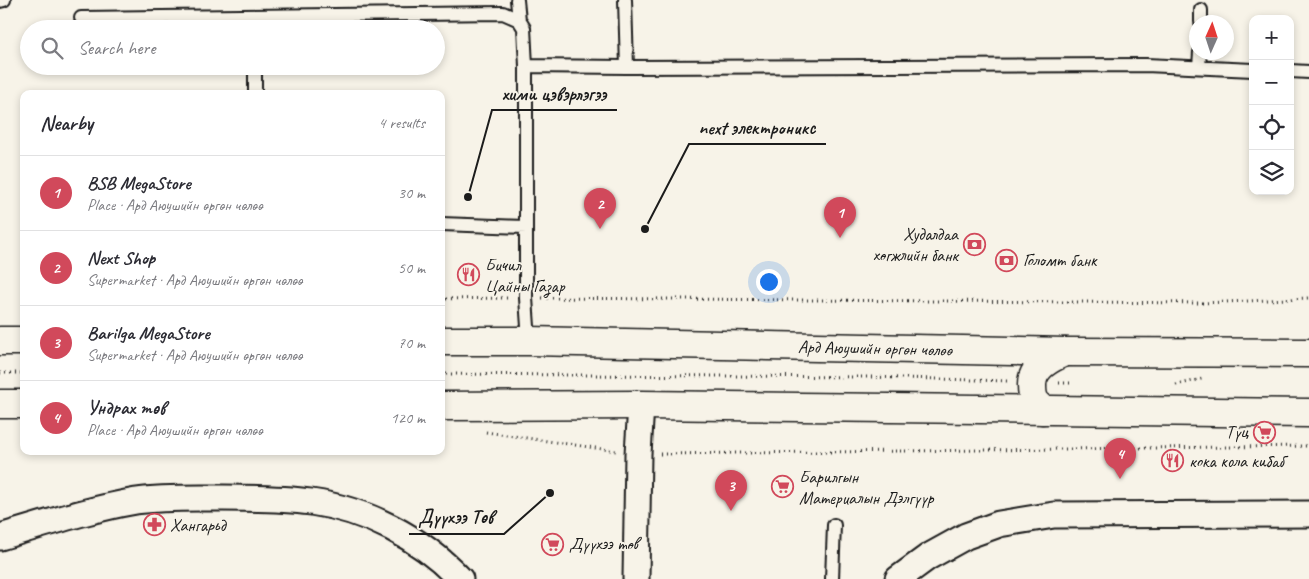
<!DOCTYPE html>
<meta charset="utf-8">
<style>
:root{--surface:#fff;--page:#f7f7f7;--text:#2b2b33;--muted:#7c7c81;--line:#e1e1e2;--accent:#d1495b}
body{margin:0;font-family:Caveat,sans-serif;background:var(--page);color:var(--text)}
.controls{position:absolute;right:15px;top:15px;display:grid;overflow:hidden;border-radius:10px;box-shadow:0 2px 8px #0003}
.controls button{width:45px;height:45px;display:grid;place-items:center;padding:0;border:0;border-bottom:1px solid var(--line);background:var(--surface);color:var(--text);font:25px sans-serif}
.compass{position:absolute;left:1189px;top:15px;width:45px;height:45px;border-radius:50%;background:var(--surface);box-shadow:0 2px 8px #0003;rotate:3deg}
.you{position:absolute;left:768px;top:281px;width:18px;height:18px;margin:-12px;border:4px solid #fff;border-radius:50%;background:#1a73e8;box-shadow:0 0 0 8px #1a73e833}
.badge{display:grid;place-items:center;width:32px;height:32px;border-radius:50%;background:var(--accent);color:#fff;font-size:16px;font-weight:700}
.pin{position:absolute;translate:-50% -41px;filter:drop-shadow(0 1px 2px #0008)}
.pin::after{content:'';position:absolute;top:26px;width:18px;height:15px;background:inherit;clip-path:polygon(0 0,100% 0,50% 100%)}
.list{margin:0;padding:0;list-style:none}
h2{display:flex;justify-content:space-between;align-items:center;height:65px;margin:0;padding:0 20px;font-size:21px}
h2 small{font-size:16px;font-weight:400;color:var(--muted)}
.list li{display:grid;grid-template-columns:32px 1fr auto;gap:15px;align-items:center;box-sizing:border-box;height:75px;padding:0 20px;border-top:1px solid var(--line)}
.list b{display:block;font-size:19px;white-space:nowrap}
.list p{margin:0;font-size:16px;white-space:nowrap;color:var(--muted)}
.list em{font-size:16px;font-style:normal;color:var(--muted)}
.icon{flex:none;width:28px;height:28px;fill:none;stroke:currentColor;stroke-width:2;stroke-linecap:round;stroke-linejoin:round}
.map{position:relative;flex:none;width:1309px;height:579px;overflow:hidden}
.search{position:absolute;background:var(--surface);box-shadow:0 2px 8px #0003;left:20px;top:20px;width:425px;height:55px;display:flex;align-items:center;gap:12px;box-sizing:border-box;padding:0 18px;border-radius:28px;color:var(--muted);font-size:19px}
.panel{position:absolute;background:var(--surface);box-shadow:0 2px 8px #0003;left:20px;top:90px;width:425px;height:365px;border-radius:10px}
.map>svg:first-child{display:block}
</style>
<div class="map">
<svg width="1309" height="579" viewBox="0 0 1309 579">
<rect width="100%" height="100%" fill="#f7f3e8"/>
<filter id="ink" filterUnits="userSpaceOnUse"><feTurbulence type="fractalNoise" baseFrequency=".02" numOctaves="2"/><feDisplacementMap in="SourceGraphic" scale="10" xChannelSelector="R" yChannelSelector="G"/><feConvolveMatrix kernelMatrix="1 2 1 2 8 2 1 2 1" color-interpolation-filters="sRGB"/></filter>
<g filter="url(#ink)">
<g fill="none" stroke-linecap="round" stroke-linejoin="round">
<defs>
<path id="service" d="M517 0 519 20
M0 1 4 0
M81 18 503 13 519 20 524 28 526 66
M1201 22V10
M627 67 1146 65 1253 70
M1199 67 1200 52
M1290 71 1309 72
M255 94V66
M441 224 526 227
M529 341 526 298V66L627 67 625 0
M832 579 834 525"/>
<path id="minor" d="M0 537C45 524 90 509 136 501 163 497 195 498 223 498 252 498 282 498 311 502 367 510 420 537 460 579
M636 579 638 454 641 405
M898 579 928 557 966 536 999 524 1054 515 1309 514"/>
<g id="primary">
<path d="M0 341H24"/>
<path id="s1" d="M441 341H529L1065 352 1309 353"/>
<path d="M0 404H24"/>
<path d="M441 406 641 405 1309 413"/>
<path d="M1043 410C1041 407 1037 404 1035 401 1032 396 1032 390 1032 385 1032 367 1050 358 1065 352"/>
</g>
</defs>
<use href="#service" stroke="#1c1c1c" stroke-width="16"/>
<use href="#minor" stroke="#1c1c1c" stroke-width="29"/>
<use href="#primary" stroke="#1c1c1c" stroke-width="31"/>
<path stroke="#1c1c1c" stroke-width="3" stroke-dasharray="1 4" stroke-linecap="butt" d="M542 298 1204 303 1309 298
M441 299 509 298
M0 373H24
M441 374 868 377 1008 381
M1059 383H1073
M1176 385 1202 379
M486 432 616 451
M660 454 1309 446"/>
<use href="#service" stroke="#f7f3e8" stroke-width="12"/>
<use href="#minor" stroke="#f7f3e8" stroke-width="25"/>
<use href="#primary" stroke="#f7f3e8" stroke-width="28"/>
</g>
</g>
<defs>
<symbol id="bank-ring" viewBox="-11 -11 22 22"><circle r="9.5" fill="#f7f3e8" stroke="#d1495b" stroke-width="1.5"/><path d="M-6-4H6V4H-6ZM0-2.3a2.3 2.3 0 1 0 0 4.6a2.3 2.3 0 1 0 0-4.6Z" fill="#d1495b"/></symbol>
<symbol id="restaurant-ring" viewBox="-11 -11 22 22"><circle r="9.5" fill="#f7f3e8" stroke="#d1495b" stroke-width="1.5"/><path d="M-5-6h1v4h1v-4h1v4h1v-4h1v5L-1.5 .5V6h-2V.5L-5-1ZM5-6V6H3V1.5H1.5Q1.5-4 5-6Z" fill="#d1495b"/></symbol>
<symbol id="supermarket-ring" viewBox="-11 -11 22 22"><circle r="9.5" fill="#f7f3e8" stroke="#d1495b" stroke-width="1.5"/><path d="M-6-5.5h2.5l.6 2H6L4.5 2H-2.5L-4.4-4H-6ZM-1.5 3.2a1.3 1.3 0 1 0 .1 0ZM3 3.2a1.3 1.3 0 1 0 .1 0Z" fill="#d1495b"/></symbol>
<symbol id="pharmacy-ring" viewBox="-11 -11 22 22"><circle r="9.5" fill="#f7f3e8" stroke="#d1495b" stroke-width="1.5"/><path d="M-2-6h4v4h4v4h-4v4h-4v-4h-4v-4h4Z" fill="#d1495b"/></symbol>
</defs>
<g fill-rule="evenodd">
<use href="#bank-ring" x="962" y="232" width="25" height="25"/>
<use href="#bank-ring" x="994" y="248" width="25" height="25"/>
<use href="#restaurant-ring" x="456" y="262" width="25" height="25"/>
<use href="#supermarket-ring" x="1252" y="420" width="25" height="25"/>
<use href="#restaurant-ring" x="1160" y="448" width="25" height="25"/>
<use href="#supermarket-ring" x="770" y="474" width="25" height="25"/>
<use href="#pharmacy-ring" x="142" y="512" width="25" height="25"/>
<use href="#supermarket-ring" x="540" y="532" width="25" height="25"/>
</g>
<g text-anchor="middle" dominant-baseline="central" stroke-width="4" stroke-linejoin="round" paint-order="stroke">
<g font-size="18" fill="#1c1c1c" stroke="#f7f3e8" text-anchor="start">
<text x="958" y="234" text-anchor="end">Худалдаа<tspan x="958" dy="21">хөгжлийн банк</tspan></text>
<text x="1023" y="260">Голомт банк</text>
<text x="485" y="265">Бичил<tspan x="485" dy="21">Цайны Газар</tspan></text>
<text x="1248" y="432" text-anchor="end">Түц</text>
<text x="1189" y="461">кока кола кибаб</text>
<text x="799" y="477">Барилгын<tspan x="799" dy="21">Материалын Дэлгүүр</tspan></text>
<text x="170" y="525">Хангарьд</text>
<text x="569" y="544">Дүүхээ төв</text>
</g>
<g font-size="18" fill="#1c1c1c" stroke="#f7f3e8">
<text stroke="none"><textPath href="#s1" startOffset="434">Ард Аюушийн өргөн чөлөө</textPath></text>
</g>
</g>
<path fill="none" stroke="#1c1c1c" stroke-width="2" d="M468 197L492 110H617M645 229L689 144H826M550 493L504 534H409"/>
<g fill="#1c1c1c" stroke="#f7f3e8" stroke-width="2">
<circle cx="468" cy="197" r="5"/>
<circle cx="645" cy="229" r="5"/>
<circle cx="550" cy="493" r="5"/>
</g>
<g font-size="19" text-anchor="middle" font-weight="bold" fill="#1c1c1c" stroke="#f7f3e8" stroke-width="4" stroke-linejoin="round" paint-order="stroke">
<text x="554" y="100">хими цэвэрлэгээ</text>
<text x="757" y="134">next электроникс</text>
<text x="456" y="523">Дүүхээ Төв</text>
</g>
</svg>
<div class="controls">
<button>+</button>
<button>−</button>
<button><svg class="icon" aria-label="locate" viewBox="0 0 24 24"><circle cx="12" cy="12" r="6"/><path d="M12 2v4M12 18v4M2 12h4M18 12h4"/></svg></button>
<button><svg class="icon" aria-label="layers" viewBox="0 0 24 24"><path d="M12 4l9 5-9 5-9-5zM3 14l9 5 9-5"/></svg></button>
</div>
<svg class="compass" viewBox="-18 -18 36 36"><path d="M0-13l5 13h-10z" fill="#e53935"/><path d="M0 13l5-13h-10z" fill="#7c7c81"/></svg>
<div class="you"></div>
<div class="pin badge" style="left:840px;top:238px">1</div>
<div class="pin badge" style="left:600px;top:229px">2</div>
<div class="pin badge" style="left:731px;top:511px">3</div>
<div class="pin badge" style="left:1120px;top:479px">4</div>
<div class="search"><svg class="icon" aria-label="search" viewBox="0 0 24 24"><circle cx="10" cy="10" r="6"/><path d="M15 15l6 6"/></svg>Search here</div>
<section class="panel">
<h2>Nearby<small>4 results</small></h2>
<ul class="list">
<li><span class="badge">1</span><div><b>BSB MegaStore</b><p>Place · Ард Аюушийн өргөн чөлөө</p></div><em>30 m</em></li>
<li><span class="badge">2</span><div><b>Next Shop</b><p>Supermarket · Ард Аюушийн өргөн чөлөө</p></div><em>50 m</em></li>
<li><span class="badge">3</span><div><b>Barilga MegaStore</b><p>Supermarket · Ард Аюушийн өргөн чөлөө</p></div><em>70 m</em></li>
<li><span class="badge">4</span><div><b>Ундрах төв</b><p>Place · Ард Аюушийн өргөн чөлөө</p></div><em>120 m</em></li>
</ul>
</section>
</div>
